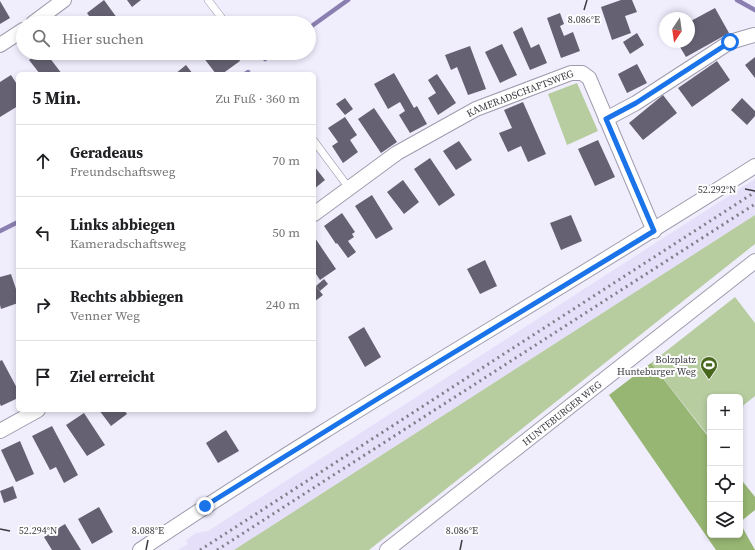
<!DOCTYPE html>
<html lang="de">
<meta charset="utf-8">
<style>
:root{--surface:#fff;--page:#f6f6f6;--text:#202124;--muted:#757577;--line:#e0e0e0}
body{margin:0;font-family:"Source Serif 4",serif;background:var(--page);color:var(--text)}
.controls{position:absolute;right:12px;bottom:12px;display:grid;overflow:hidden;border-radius:6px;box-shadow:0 2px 6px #0003}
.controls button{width:36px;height:36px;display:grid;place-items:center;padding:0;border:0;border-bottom:1px solid var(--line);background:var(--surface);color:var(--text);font:20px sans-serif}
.compass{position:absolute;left:659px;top:12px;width:36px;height:36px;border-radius:50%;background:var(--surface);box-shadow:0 2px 6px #0003;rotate:193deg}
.stop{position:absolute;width:12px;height:12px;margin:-9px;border:3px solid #1a73e8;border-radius:50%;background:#fff}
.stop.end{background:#1a73e8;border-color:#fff;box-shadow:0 1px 4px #0008}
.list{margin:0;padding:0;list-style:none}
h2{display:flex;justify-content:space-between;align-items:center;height:52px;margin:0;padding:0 16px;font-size:17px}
h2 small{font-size:13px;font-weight:400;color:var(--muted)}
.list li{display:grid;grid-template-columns:26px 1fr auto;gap:12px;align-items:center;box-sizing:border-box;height:72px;padding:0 16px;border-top:1px solid var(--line)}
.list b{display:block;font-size:15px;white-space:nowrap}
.list p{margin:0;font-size:13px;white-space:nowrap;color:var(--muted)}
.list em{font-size:13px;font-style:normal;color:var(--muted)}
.icon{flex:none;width:22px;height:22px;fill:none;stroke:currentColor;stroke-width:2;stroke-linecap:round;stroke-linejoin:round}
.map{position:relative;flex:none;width:755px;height:550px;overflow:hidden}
.search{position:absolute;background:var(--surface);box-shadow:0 2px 6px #0003;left:16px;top:16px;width:300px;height:44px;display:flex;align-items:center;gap:10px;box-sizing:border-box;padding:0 14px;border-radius:22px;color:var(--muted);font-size:15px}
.panel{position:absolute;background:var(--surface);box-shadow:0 2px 6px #0003;left:16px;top:72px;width:300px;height:340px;border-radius:6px}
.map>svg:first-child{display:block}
</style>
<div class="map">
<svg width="755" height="550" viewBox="0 0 755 550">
<rect width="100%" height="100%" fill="#f0edfd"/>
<path fill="#e5dffa" d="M755 179V215L234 550H178L188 544 186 540 196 533 208 531Z"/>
<path fill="#b7cda0" d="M577 83 598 131 567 145 548 94Z
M755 215V244L369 550H234Z
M735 297 755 323V396L740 408V397H710V432L707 434 651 363Z"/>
<path fill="#97b673" d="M651 363 710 439V535H740V523L755 550H716L609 395Z
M740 478 755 497V510L740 522Z"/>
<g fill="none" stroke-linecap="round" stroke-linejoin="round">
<path stroke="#8a7fb0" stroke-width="4.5" d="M737 0 755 10
M309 28 348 0
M265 59 273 53
M245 74 248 72
M0 231 18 222"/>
</g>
<path fill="#656172" d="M104 0 120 22 119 23H94L87 13Z
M127 0H141L132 7Z
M621 0H632L637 12 625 16 631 33 612 40 601 7Z
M0 1 10 18 0 24Z
M715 8 729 33 686 57 677 42H689V22Z
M560 13 564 24 560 26 564 36 573 32 580 51 561 58 547 18Z
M522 27 531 48 539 44 547 63 530 70 513 32Z
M637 33 644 45 630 54 623 42Z
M502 44 517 75 500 83 485 52Z
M470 46 486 89 468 95 457 67 451 70 445 55Z
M39 53H46L62 74H40L29 60Z
M72 53H86L77 60Z
M200 53H234L240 61 222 74H216Z
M755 57V78L745 65Z
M717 61 730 80 692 107 678 88Z
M637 64 647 83 627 93 618 74Z
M186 65 193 74H175Z
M394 73 414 108 417 106 427 124 410 133 399 115 405 111 400 102 388 109 374 84Z
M437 74 456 103 438 115 428 98 436 93 428 80Z
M11 75 18 86V106L0 117V82Z
M663 95 677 113 643 140 629 123Z
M345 98 353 109 345 115 336 104Z
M742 98 755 111V116L747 125 731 110Z
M523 102 546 154 528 162 521 146 508 152 499 133 512 128 504 110Z
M374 108 397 142 381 153 358 119Z
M345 117 357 135 350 140 358 152 343 163 332 146 338 142 328 128Z
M598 140 615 177 595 186 578 149Z
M459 141 472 160 456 170 443 151Z
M430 158 455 195 439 206 414 169Z
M314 166 325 180 314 189Z
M403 180 419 202 404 214 387 192Z
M372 195 393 229 376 239 355 206Z
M342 213 355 232 352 234 354 237 348 241 356 252 348 258 337 243 336 244 324 226Z
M571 215 582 241 561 250 550 223Z
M315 238 336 269 320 280 314 271V239Z
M485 260 497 286 480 294 467 269Z
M11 274 18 295V303L1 309 0 305V277Z
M324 279 328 284 320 291 316 286Z
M314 284 323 295 314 302Z
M364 327 381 357 365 367 348 337Z
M2 360 18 390V398L1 406 0 404V361Z
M99 410H124L127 414 111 426Z
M84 413 105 445 87 456 66 425Z
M52 426 78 475 64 483 56 467 50 470 32 436Z
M226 430 239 451 218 463 206 443Z
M20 441 34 474 16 482 1 450Z
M13 486 17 498 4 503 0 491Z
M99 507 113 532 92 544 78 519Z
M65 524 81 550H52L44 537Z"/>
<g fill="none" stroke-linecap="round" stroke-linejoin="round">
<defs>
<path id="service" d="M208 0 221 17
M314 141 349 188"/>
<g id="minor">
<path d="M33 23 64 0"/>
<path d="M0 45 23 30"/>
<path d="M606 119 636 103 730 42 754 35"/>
<path id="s1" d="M314 214 397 153 476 109 571 73H582L589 78 654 231"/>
<path d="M0 431 38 410"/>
<path d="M140 550C341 415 551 296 755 166"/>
<path id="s2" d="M387 550 755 261"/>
</g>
</defs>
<use href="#service" stroke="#9f9cae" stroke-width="8"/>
<use href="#minor" stroke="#9f9cae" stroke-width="16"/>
<use href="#service" stroke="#fff" stroke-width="7"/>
<use href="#minor" stroke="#fff" stroke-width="14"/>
<path stroke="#82808b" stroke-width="3" stroke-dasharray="2 4" stroke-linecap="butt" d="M200 550 755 192
M217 550 755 204"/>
</g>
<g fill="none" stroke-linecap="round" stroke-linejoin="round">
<path stroke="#1a73e8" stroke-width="5" d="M205 506 379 398 654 231 606 119 636 103 730 42"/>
</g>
<path fill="none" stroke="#3b3a41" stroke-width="1.5" d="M584 10 587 0M745 189 755 191M0 529 10 531M146 550 148 540M460 550 462 540"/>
<defs>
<symbol id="stadium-pin" viewBox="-11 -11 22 30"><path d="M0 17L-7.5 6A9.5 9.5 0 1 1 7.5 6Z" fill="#49671c" stroke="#fdfdfd"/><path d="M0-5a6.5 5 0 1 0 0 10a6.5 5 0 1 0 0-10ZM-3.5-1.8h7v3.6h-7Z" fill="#fff"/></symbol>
</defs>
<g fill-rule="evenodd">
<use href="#stadium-pin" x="699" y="355" width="20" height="27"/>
</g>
<g text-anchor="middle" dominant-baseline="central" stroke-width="4" stroke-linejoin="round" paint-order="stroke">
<g font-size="10" fill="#3b3a41" stroke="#fdfdfd">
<text stroke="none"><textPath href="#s1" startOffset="240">KAMERADSCHAFTSWEG</textPath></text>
<text stroke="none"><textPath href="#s2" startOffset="222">HUNTEBURGER WEG</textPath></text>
</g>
<g font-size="10" fill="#3b3a41" stroke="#fdfdfd" text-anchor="end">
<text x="696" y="359">Bolzplatz<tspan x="696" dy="12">Hunteburger Weg</tspan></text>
</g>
</g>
<g font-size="10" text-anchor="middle" fill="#3b3a41" stroke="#fdfdfd" stroke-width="4" stroke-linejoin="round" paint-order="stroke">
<text x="584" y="23">8.086°E</text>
<text x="717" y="193">52.292°N</text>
<text x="148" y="534">8.088°E</text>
<text x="462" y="534">8.086°E</text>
<text x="38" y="534">52.294°N</text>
</g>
</svg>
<div class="controls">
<button>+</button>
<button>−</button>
<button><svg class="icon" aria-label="locate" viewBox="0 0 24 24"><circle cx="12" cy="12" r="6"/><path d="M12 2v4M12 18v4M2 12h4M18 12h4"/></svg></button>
<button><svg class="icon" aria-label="layers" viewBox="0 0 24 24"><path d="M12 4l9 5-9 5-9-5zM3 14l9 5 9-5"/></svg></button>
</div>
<svg class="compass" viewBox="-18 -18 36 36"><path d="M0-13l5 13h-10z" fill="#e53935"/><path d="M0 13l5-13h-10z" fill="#757577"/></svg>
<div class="stop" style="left:730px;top:42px"></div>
<div class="stop end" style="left:205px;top:506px"></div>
<div class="search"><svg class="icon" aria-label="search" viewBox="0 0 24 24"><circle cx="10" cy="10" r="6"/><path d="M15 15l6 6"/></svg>Hier suchen</div>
<section class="panel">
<h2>5 Min.<small>Zu Fuß · 360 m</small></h2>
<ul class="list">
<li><svg class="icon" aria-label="ahead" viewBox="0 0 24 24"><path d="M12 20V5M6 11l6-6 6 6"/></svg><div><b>Geradeaus</b><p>Freundschaftsweg</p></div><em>70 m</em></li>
<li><svg class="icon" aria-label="left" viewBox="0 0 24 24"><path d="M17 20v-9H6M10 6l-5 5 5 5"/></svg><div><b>Links abbiegen</b><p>Kameradschaftsweg</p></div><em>50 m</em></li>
<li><svg class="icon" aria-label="right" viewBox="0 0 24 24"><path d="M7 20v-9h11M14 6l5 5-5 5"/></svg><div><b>Rechts abbiegen</b><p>Venner Weg</p></div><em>240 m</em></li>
<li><svg class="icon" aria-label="arrive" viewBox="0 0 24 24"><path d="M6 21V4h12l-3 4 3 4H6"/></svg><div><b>Ziel erreicht</b></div></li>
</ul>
</section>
</div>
